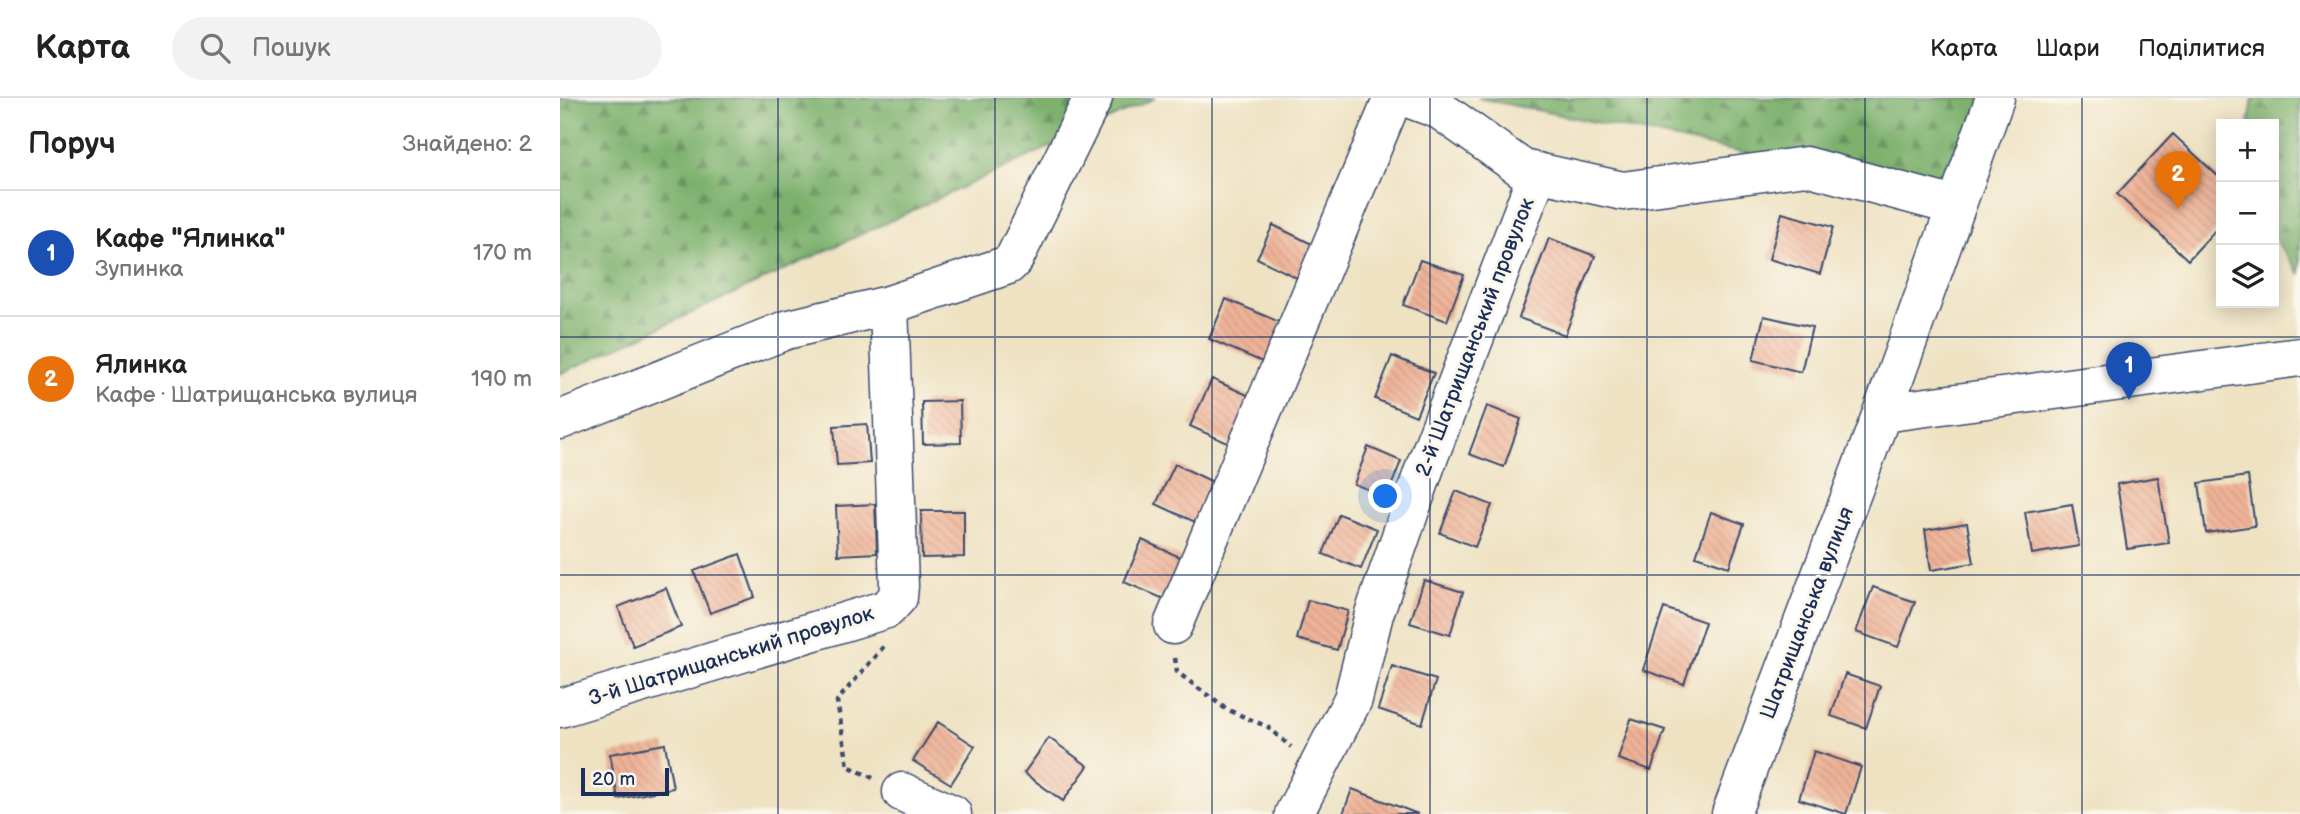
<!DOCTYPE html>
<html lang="uk">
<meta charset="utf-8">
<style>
:root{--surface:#fff;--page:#f2f2f2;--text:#222;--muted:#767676;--line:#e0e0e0;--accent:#b45309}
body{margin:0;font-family:"Balsamiq Sans",sans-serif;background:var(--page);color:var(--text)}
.controls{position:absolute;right:21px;top:21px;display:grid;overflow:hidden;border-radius:0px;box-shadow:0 4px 18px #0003}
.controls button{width:63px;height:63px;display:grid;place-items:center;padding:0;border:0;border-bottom:2px solid var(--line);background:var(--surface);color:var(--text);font:35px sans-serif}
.scale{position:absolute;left:21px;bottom:18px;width:88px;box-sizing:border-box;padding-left:7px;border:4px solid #1b2f5e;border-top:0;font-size:19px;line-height:24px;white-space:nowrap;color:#1b2f5e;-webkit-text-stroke:5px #fbf7ec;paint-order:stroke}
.you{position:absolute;left:826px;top:399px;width:24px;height:24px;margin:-18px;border:5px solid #fff;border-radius:50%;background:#1a73e8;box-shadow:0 0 0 10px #1a73e833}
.badge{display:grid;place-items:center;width:46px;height:46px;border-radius:50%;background:var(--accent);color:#fff;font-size:23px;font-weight:700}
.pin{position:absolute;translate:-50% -58px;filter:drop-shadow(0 2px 4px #0008)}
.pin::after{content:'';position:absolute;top:37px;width:24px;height:21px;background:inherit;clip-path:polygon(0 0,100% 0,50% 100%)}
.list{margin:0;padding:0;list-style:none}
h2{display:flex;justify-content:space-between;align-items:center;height:91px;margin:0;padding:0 28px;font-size:30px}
h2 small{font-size:23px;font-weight:400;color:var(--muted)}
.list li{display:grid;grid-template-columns:46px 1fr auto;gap:21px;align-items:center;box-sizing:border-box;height:126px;padding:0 28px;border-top:2px solid var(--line)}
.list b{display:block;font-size:26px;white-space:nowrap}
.list p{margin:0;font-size:23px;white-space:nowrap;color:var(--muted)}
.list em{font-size:23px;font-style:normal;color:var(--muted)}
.icon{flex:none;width:38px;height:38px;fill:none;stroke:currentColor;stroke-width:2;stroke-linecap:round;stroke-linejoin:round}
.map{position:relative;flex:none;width:1740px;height:716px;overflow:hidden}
header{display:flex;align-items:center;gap:42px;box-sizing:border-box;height:98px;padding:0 35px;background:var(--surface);border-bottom:2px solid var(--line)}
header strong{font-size:33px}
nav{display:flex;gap:38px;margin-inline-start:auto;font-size:24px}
.search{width:490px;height:63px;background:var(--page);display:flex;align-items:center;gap:18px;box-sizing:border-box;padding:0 24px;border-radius:38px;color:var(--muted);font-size:26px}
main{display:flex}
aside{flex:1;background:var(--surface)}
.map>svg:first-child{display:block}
</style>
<header>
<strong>Карта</strong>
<div class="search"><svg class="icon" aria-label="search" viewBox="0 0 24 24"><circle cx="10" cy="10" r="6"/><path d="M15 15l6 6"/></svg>Пошук</div>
<nav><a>Карта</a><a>Шари</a><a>Поділитися</a></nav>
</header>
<main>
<aside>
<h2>Поруч<small>Знайдено: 2</small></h2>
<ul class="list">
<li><span class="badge" style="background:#1a4fb4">1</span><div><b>Кафе &quot;Ялинка&quot;</b><p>Зупинка</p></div><em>170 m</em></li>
<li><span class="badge" style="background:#e8710a">2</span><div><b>Ялинка</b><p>Кафе · Шатрищанська вулиця</p></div><em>190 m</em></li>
</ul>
</aside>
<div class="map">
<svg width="1740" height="716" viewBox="0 0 1740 716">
<defs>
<pattern id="forest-firs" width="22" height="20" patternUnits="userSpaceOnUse" patternTransform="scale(1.75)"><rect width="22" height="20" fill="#7db16d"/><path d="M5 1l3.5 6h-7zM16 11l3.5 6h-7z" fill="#66905d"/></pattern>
<pattern id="building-back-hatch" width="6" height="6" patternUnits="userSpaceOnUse" patternTransform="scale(1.75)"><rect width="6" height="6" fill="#efb397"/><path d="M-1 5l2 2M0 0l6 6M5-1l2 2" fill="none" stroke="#cc9a85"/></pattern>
</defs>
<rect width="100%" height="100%" fill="#fbf7ec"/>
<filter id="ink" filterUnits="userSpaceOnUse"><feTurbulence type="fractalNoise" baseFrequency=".0143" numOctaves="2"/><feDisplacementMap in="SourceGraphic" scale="14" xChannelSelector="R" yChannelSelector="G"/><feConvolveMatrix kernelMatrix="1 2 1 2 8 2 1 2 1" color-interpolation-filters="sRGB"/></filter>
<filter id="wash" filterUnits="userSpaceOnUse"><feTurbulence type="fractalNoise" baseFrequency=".00686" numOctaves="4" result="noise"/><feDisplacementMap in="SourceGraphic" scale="28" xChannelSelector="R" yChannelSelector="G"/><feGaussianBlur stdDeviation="1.57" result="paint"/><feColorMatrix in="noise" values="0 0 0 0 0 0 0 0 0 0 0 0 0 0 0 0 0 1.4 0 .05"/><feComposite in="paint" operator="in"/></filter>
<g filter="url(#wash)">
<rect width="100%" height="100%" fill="#eee2c2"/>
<path fill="url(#forest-firs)" stroke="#4c7066" stroke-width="2" d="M0 0H595L0 276Z
M918 0H1435L1395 108 1246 68Z
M1693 0H1740V176L1714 140V26H1689Z"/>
<g id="blocks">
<path fill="url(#building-back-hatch)" d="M1613 36 1661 81V126L1628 162 1557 96Z
M1222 115 1273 129 1260 176 1209 161Z
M713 127 760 150 743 183 697 160Z
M989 140 1035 158 1005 237 959 220Z
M860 162 904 177 887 223 843 207Z
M666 201 724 226 707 266 649 241Z
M1204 218 1252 229 1241 274 1193 262Z
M832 258 874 275 856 318 815 301Z
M652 281 694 300 672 347 630 328Z
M400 303 401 345 363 346 362 304Z
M927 308 961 321 944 369 909 356Z
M307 326 310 365 277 367 274 328Z
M808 349 841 363 827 399 794 386Z
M615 366 653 384 635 424 596 406Z
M1688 378 1695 428 1646 435 1639 385Z
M1598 379 1609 445 1567 451 1557 386Z
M896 393 932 407 915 449 880 435Z
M315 406 317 455 278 457 276 408Z
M1512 406 1519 448 1472 456 1465 414Z
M361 413H404V459L362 460Z
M1151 414 1184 426 1169 469 1136 458Z
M779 416 817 431 801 471 763 456Z
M1407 425 1414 465 1371 472 1365 432Z
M582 442 622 460 604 501 564 484Z
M180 456 195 499 150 515 134 473Z
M864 482 903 494 890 537 850 525Z
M1313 489 1355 504 1338 549 1296 534Z
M106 490 121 529 73 548 58 509Z
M748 502 788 513 777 552 737 541Z
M1104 510 1145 524 1124 586 1083 572Z
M832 568 876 582 862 626 818 611Z
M1285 576 1320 588 1306 630 1271 618Z
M1071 621 1105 632 1091 672 1058 661Z
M378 624 415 648 391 686 353 663Z
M489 640 528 668 503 703 464 675Z
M105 646 113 690 58 701 50 656Z
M1254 653 1301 669 1286 716 1239 701Z
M792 691 858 716H783Z"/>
</g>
</g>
<g filter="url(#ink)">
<use href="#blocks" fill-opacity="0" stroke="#3b4a6d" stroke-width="2"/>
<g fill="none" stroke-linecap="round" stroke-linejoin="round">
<defs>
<path id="minor" d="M848 0 880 12 963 71 1063 93 1246 68 1395 108
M1322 315 1740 259
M0 322 226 232 329 207 448 167 454 161 533 0
M613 527 833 0
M0 610 327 511 338 499 339 488 329 207
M342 694 392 716
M734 716 793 601 814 516 865 369 978 74
M1171 716 1322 315 1435 0"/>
</defs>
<use href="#minor" stroke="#3b4a6d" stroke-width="41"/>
<path stroke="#3b4a6d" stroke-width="4.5" stroke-dasharray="5 5" stroke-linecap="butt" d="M615 560 617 574 666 611 708 629 731 649
M313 680 288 668 277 603 324 548"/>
<use href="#minor" stroke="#fff" stroke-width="38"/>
</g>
</g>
<path fill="none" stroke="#1b2f5e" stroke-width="2" stroke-opacity="0.55" d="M218 0V716M435 0V716M652 0V716M870 0V716M1087 0V716M1305 0V716M1522 0V716M0 239H1740M0 477H1740"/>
<g text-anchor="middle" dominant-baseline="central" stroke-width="6" stroke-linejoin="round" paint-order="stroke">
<g font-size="21" fill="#1b2f5e" stroke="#fbf7ec">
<text transform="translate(915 239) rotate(-69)">2-й Шатрищанський провулок</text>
<text transform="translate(1247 515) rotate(-69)">Шатрищанська вулиця</text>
<text transform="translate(171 558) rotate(-17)">3-й Шатрищанський провулок</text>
</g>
</g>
</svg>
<div class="controls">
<button>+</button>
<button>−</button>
<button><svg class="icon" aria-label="layers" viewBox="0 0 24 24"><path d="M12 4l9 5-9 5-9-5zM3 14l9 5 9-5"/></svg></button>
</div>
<div class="scale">20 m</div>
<div class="you"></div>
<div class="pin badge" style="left:1569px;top:302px;background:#1a4fb4">1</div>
<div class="pin badge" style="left:1618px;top:111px;background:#e8710a">2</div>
</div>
</main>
